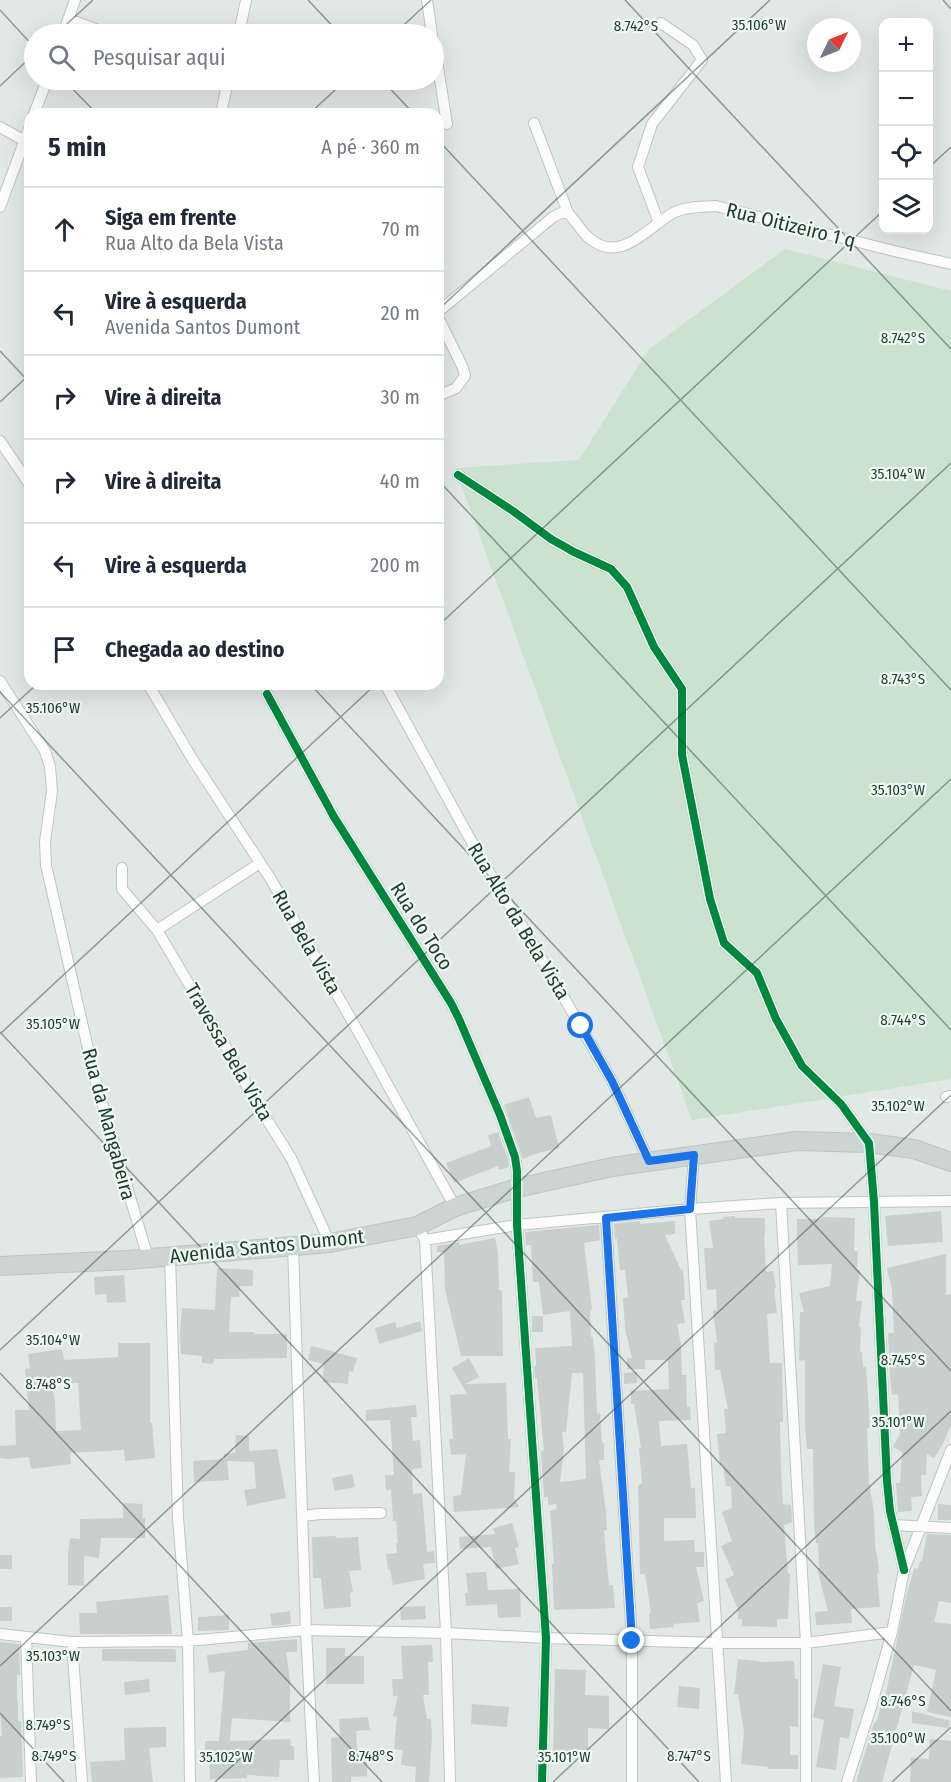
<!DOCTYPE html>
<html lang="pt">
<meta charset="utf-8">
<style>
:root{--surface:#fff;--page:#f6f6f7;--text:#1f2937;--muted:#747a83;--line:#e0e1e3}
body{margin:0;font-family:"Fira Sans Condensed",sans-serif;background:var(--page);color:var(--text)}
.controls{position:absolute;right:18px;top:18px;display:grid;overflow:hidden;border-radius:12px;box-shadow:0 6px 24px #0002}
.controls button{width:54px;height:54px;display:grid;place-items:center;padding:0;border:0;border-bottom:2px solid var(--line);background:var(--surface);color:var(--text);font:30px sans-serif}
.compass{position:absolute;left:807px;top:18px;width:54px;height:54px;border-radius:50%;background:var(--surface);box-shadow:0 6px 24px #0002;rotate:47deg}
.stop{position:absolute;width:18px;height:18px;margin:-14px;border:4px solid #1a73e8;border-radius:50%;background:#fff}
.stop.end{background:#1a73e8;border-color:#fff;box-shadow:0 2px 6px #0008}
.list{margin:0;padding:0;list-style:none}
h2{display:flex;justify-content:space-between;align-items:center;height:78px;margin:0;padding:0 24px;font-size:26px}
h2 small{font-size:20px;font-weight:400;color:var(--muted)}
.list li{display:grid;grid-template-columns:39px 1fr auto;gap:18px;align-items:center;box-sizing:border-box;height:84px;padding:0 24px;border-top:2px solid var(--line)}
.list b{display:block;font-size:22px;white-space:nowrap}
.list p{margin:0;font-size:20px;white-space:nowrap;color:var(--muted)}
.list em{font-size:20px;font-style:normal;color:var(--muted)}
.icon{flex:none;width:33px;height:33px;fill:none;stroke:currentColor;stroke-width:2;stroke-linecap:round;stroke-linejoin:round}
.map{position:relative;flex:none;width:951px;height:1782px;overflow:hidden}
.search{position:absolute;background:var(--surface);box-shadow:0 6px 24px #0002;left:24px;top:24px;width:420px;height:66px;display:flex;align-items:center;gap:15px;box-sizing:border-box;padding:0 21px;border-radius:33px;color:var(--muted);font-size:22px}
.panel{position:absolute;background:var(--surface);box-shadow:0 6px 24px #0002;left:24px;top:108px;width:420px;height:582px;border-radius:18px}
.map>svg:first-child{display:block}
</style>
<div class="map">
<svg width="951" height="1782" viewBox="0 0 951 1782">
<rect width="100%" height="100%" fill="#e2e8e5"/>
<path fill="#cae2ce" d="M785 249 951 291V1079L692 1120 455 468 579 460 649 349Z"/>
<path fill="#c9cfcc" fill-rule="evenodd" d="M529 1097 536 1118 551 1115 559 1148 535 1154 523 1159 504 1105Z
M498 1132 508 1159 509 1167 499 1170 498 1166 454 1183 446 1163 491 1146 488 1135Z
M941 1211 943 1242 888 1246 885 1216Z
M735 1216V1218H765V1235H764L766 1272 773 1271 776 1288 774 1289 777 1313 767 1314 770 1363H782L783 1422H780L781 1468 783 1504 791 1505 792 1522 784 1525 788 1574H790L788 1619H777V1627L742 1626V1619H738V1609L725 1579 734 1575 721 1546 732 1541 722 1512 732 1508 731 1486H726L723 1465H720L717 1434 726 1433 724 1409H728L720 1370H715L714 1343 717 1342 713 1311 717 1310 716 1289 707 1290 704 1248H713L709 1221 724 1219 723 1217Z
M822 1217 855 1218 854 1251H858L857 1270H860L856 1301H862L859 1327H861L860 1352H862L863 1367H866L870 1428H867L869 1481 874 1513 875 1545 878 1562 879 1574H877L880 1607 851 1609 852 1623 816 1625 815 1612 828 1611 817 1568H819L818 1543H816L814 1526 813 1449H807L805 1426V1360L799 1361 800 1312H804L799 1293 830 1286 832 1264 798 1265 797 1236V1219H822Z
M640 1221V1224L675 1221V1234L665 1235 681 1270H683L684 1281 685 1300H681L685 1323 677 1324 681 1345 682 1375H686L687 1407H690L691 1420 659 1421 661 1446 687 1444 691 1488H695L696 1518H664V1541L694 1540 695 1552H704V1567H696L704 1601 697 1603 700 1622 673 1624 674 1627 650 1629 649 1613H651L645 1574H640L638 1485 642 1484 639 1448H641L634 1404H631V1391L669 1389 668 1360H645V1369H627V1358H632L625 1329 623 1298 628 1297 625 1270H620L617 1239H615L614 1224Z
M599 1225 600 1240 584 1243 592 1310H590L591 1337H593L595 1358 597 1414 600 1413 602 1443H604V1460H599L606 1512 607 1530H604L606 1555 609 1585H613L615 1608 554 1610 552 1564 554 1563 550 1511 557 1509 556 1504 548 1505V1497H544L541 1453V1450L544 1451 537 1378H535L534 1366H536L535 1348 572 1346 570 1311 543 1315 539 1282H533L531 1245H526L525 1232ZM572 1373H583L586 1479 560 1482 564 1450 562 1432H566Z
M495 1238 498 1253 499 1290H502L503 1356H461L445 1289 444 1252H437V1246L459 1242V1245Z
M946 1254V1295L951 1294V1425L943 1444 934 1458 927 1454 926 1475H921L922 1496 911 1497 912 1511 898 1512 896 1483H900L902 1452 893 1447 900 1434 898 1394 892 1395 890 1377 888 1333H894L892 1289 887 1268Z
M217 1268 253 1270V1286H240L239 1297H231L229 1332H254V1334H287V1358L214 1359 213 1364 202 1363V1356L181 1354 180 1334 182 1308 215 1310Z
M124 1275 126 1302 107 1303 106 1294 95 1295 94 1277Z
M532 1316H543V1332H532Z
M420 1321 422 1331 379 1344 375 1328 395 1322 397 1328Z
M118 1343H150V1423H152L155 1458 125 1461 124 1450 70 1453 71 1464 31 1469 29 1457 8 1459 0 1458V1446L16 1445 15 1410H29L25 1369 30 1368 28 1354 62 1349 64 1360 118 1357ZM78 1383 81 1430 56 1431 55 1402 52 1385Z
M311 1346 357 1358 353 1372 349 1371 348 1384 323 1382 324 1364 308 1360Z
M469 1358 479 1377 465 1384 506 1383 508 1439H511L509 1472H515L514 1498 519 1507 454 1512 453 1496 461 1495 466 1454 451 1455 449 1439H453L450 1395 467 1394 452 1368Z
M637 1372V1383L624 1384V1373Z
M416 1405 417 1417H411L413 1441 420 1440 422 1468 412 1469 413 1494 422 1493 427 1552 434 1551 435 1563 423 1564 425 1579 393 1585 390 1569H388L386 1554 397 1553 396 1543H398L396 1521H393L391 1490H386L385 1475H394L390 1420 366 1421V1410Z
M236 1435 249 1436V1451L277 1449 286 1498 247 1506 244 1490 256 1488 254 1462 227 1461 229 1480 194 1482 193 1461 224 1459V1454L235 1453Z
M352 1474 355 1487 335 1491 332 1478Z
M123 1503 143 1504 142 1518H145V1538H101L99 1558 84 1556V1586L68 1585V1554L70 1538 80 1539V1519L123 1518Z
M938 1504 951 1505V1520H938Z
M512 1523 519 1547 515 1548 519 1564 496 1569 491 1547 460 1549 459 1537 495 1534 493 1528Z
M927 1534 951 1535V1603L939 1601 934 1622 951 1624V1717L927 1712 936 1670 914 1665 882 1782H856L874 1723H876L887 1688 906 1597 914 1568 918 1569 920 1561H922Z
M336 1536V1538L358 1537 361 1570 349 1571 353 1592 350 1593 351 1607 324 1609 321 1578H313L312 1537Z
M0 1555H12V1569H0Z
M486 1572 488 1590 520 1589 521 1617 498 1618 497 1604 466 1606 465 1593H468L466 1573Z
M168 1595 172 1634H80L79 1613H97L96 1602Z
M425 1606 426 1619 401 1620 400 1607Z
M0 1607H12V1621H0Z
M290 1611 291 1624 272 1626 270 1614Z
M229 1615V1630L198 1631V1617Z
M297 1639V1652H286L290 1680V1722L232 1718 230 1741 290 1739 291 1746H294V1760H280L279 1777 247 1775V1778L210 1779 209 1756H205V1741H219L225 1671 209 1673 207 1655 248 1650V1643Z
M0 1642 19 1644 20 1675H17V1700H18V1721H21L23 1777 0 1778V1736H2L0 1710Z
M432 1645 433 1662H428L429 1695H423L427 1719H431L432 1736 429 1782H415L416 1767 401 1765 403 1750 394 1749 397 1717 393 1716 398 1696H393L392 1679H403L401 1646Z
M326 1648H345V1656H364V1684H326Z
M102 1649H173L176 1650V1662L102 1661Z
M738 1659 764 1662 794 1661 795 1679H798V1727L790 1726V1755H798V1769H768V1767L741 1764 744 1732 738 1694H734Z
M823 1664 841 1667 834 1706 854 1709 849 1739 840 1737 836 1770 816 1767 824 1720 813 1717Z
M555 1669 586 1670 585 1695 609 1696V1729L588 1728V1755L553 1754Z
M149 1679 150 1692 125 1695 124 1682Z
M679 1686 700 1688 699 1709 677 1707Z
M472 1704 509 1707 507 1727 471 1724Z
M912 1711 950 1721 948 1728 912 1723Z
M368 1717 370 1730 356 1731 358 1762H367V1776L351 1777V1782H332L331 1738 340 1737 339 1719Z
M166 1727V1747L149 1748 153 1782H92L90 1762 125 1760 124 1728Z
M930 1739 951 1741V1782H910L911 1758 929 1759Z"/>
<g fill="none" stroke-linecap="round" stroke-linejoin="round">
<defs>
<path id="minor" d="M427 0 432 34
M68 19 109 34
M63 34 75 0
M239 34 246 0
M434 42 447 124
M34 114 47 80
M221 114 228 80
M534 123 568 213
M0 127 25 141
M0 207 30 126
M659 223 638 167 652 124 702 60 693 45 661 23
M438 312 553 217 561 213H568C576 221 581 231 589 238 621 266 649 225 675 212 688 206 702 207 716 206L894 251 951 264
M438 317 463 368 465 376 456 388 438 396
M0 441 30 485
M458 475 513 511 551 539 574 552 611 569 627 587 654 647 682 689V755L710 899 724 943 757 973 776 1019 802 1066 841 1104 869 1143 874 1202 887 1481 890 1511 904 1570
M0 681 45 751 50 767 52 791 45 842 46 865 94 1075 148 1258
M148 684 193 760 270 878 363 1040 455 1207
M385 684 480 857 537 951 612 1081 649 1161
M267 694 334 817 451 1003 459 1019 500 1115 515 1157 517 1171V1225L546 1638 542 1782
M122 868V889L157 930 236 1064 251 1094 291 1158 330 1243
M157 930 260 863
M946 1097 951 1096
M694 1155 690 1209 726 1782
M781 1203 806 1643V1782
M606 1218 632 1641V1782
M417 1226 425 1240 446 1633 450 1782
M425 1240 517 1225 690 1209 781 1203 951 1201
M293 1246 306 1630 314 1782
M170 1256 178 1518 188 1641 190 1782
M302 1516 320 1514 381 1513
M893 1525 951 1528
M0 1634 72 1642 188 1641 306 1630 446 1633 546 1638 718 1643H806L892 1632
M26 1637 31 1782
M72 1642 82 1782
M847 1782 871 1707 892 1632 904 1570 951 1450"/>
<path id="primary" d="M0 1266 128 1260 330 1243 417 1226 455 1207 517 1188 612 1167 796 1141 869 1143 914 1149 951 1162"/>
</defs>
<use href="#minor" stroke="#bfc5c2" stroke-width="12"/>
<use href="#primary" stroke="#bbc5c1" stroke-width="20"/>
<use href="#minor" stroke="#fbfcfb" stroke-width="10"/>
<use href="#primary" stroke="#ccd5d1" stroke-width="18"/>
<defs>
<path id="cycleway" d="M458 475 513 511 551 539 574 552 611 569 627 587 654 647 682 689V755L710 899 724 943 757 973 776 1019 802 1066 841 1104 869 1143 874 1202 887 1481 890 1511 904 1570
M267 694 334 817 451 1003 459 1019 500 1115 515 1157 517 1171V1225L546 1638 542 1782"/>
</defs>
<use href="#cycleway" stroke="#eff8f2" stroke-width="11"/>
<use href="#cycleway" stroke="#00873e" stroke-width="8"/>
</g>
<g fill="none" stroke-linecap="round" stroke-linejoin="round">
<path stroke="#1a73e8" stroke-width="8" d="M581 1026 612 1081 649 1161 694 1155 690 1209 606 1218 632 1641"/>
</g>
<path fill="none" stroke="#1f3c31" stroke-width="1.5" stroke-opacity="0.45" d="M308 0 340 34M625 0 951 349M943 0 951 9M0 10 34 47M56 34 93 0M394 34 431 0M64 80 97 114M382 80 414 114M0 86 34 54M309 114 346 80M438 140 951 690M928 168 951 147M438 310 770 0M0 351 30 383M0 402 30 374M438 480 951 1030M438 626 884 210M310 684 951 1371M0 692 951 1711M0 718 37 684M0 1032 699 1782M0 1034 376 684M0 1350 951 463M0 1373 382 1782M0 1666 951 779M0 1713 64 1782M215 1782 951 1095M553 1782 951 1411M892 1782 951 1727"/>
<g text-anchor="middle" dominant-baseline="central" stroke-width="4.5" stroke-linejoin="round" paint-order="stroke">
<g font-size="20" fill="#1f3c31" stroke="#eff8f2">
<text transform="translate(791 225) rotate(14)">Rua Oitizeiro 1 q</text>
<text transform="translate(519 921) rotate(59)">Rua Alto da Bela Vista</text>
<text transform="translate(422 926) rotate(58)">Rua do Toco</text>
<text transform="translate(307 942) rotate(60)">Rua Bela Vista</text>
<text transform="translate(229 1052) rotate(60)">Travessa Bela Vista</text>
<text transform="translate(109 1124) rotate(75)">Rua da Mangabeira</text>
<text transform="translate(267 1246) rotate(-6)">Avenida Santos Dumont</text>
</g>
</g>
<g font-size="15" text-anchor="middle" fill="#1f3c31" stroke="#eff8f2" stroke-width="4.5" stroke-linejoin="round" paint-order="stroke">
<text x="759" y="30">35.106°W</text>
<text x="636" y="31">8.742°S</text>
<text x="903" y="343">8.742°S</text>
<text x="898" y="479">35.104°W</text>
<text x="903" y="684">8.743°S</text>
<text x="53" y="713">35.106°W</text>
<text x="898" y="795">35.103°W</text>
<text x="903" y="1025">8.744°S</text>
<text x="53" y="1029">35.105°W</text>
<text x="898" y="1111">35.102°W</text>
<text x="53" y="1345">35.104°W</text>
<text x="903" y="1365">8.745°S</text>
<text x="48" y="1389">8.748°S</text>
<text x="898" y="1427">35.101°W</text>
<text x="53" y="1661">35.103°W</text>
<text x="903" y="1706">8.746°S</text>
<text x="48" y="1730">8.749°S</text>
<text x="898" y="1743">35.100°W</text>
<text x="54" y="1761">8.749°S</text>
<text x="371" y="1761">8.748°S</text>
<text x="689" y="1761">8.747°S</text>
<text x="226" y="1762">35.102°W</text>
<text x="564" y="1762">35.101°W</text>
</g>
</svg>
<div class="controls">
<button>+</button>
<button>−</button>
<button><svg class="icon" aria-label="locate" viewBox="0 0 24 24"><circle cx="12" cy="12" r="6"/><path d="M12 2v4M12 18v4M2 12h4M18 12h4"/></svg></button>
<button><svg class="icon" aria-label="layers" viewBox="0 0 24 24"><path d="M12 4l9 5-9 5-9-5zM3 14l9 5 9-5"/></svg></button>
</div>
<svg class="compass" viewBox="-18 -18 36 36"><path d="M0-13l5 13h-10z" fill="#e53935"/><path d="M0 13l5-13h-10z" fill="#747a83"/></svg>
<div class="stop" style="left:581px;top:1026px"></div>
<div class="stop end" style="left:632px;top:1641px"></div>
<div class="search"><svg class="icon" aria-label="search" viewBox="0 0 24 24"><circle cx="10" cy="10" r="6"/><path d="M15 15l6 6"/></svg>Pesquisar aqui</div>
<section class="panel">
<h2>5 min<small>A pé · 360 m</small></h2>
<ul class="list">
<li><svg class="icon" aria-label="ahead" viewBox="0 0 24 24"><path d="M12 20V5M6 11l6-6 6 6"/></svg><div><b>Siga em frente</b><p>Rua Alto da Bela Vista</p></div><em>70 m</em></li>
<li><svg class="icon" aria-label="left" viewBox="0 0 24 24"><path d="M17 20v-9H6M10 6l-5 5 5 5"/></svg><div><b>Vire à esquerda</b><p>Avenida Santos Dumont</p></div><em>20 m</em></li>
<li><svg class="icon" aria-label="right" viewBox="0 0 24 24"><path d="M7 20v-9h11M14 6l5 5-5 5"/></svg><div><b>Vire à direita</b></div><em>30 m</em></li>
<li><svg class="icon" aria-label="right" viewBox="0 0 24 24"><path d="M7 20v-9h11M14 6l5 5-5 5"/></svg><div><b>Vire à direita</b></div><em>40 m</em></li>
<li><svg class="icon" aria-label="left" viewBox="0 0 24 24"><path d="M17 20v-9H6M10 6l-5 5 5 5"/></svg><div><b>Vire à esquerda</b></div><em>200 m</em></li>
<li><svg class="icon" aria-label="arrive" viewBox="0 0 24 24"><path d="M6 21V4h12l-3 4 3 4H6"/></svg><div><b>Chegada ao destino</b></div></li>
</ul>
</section>
</div>
